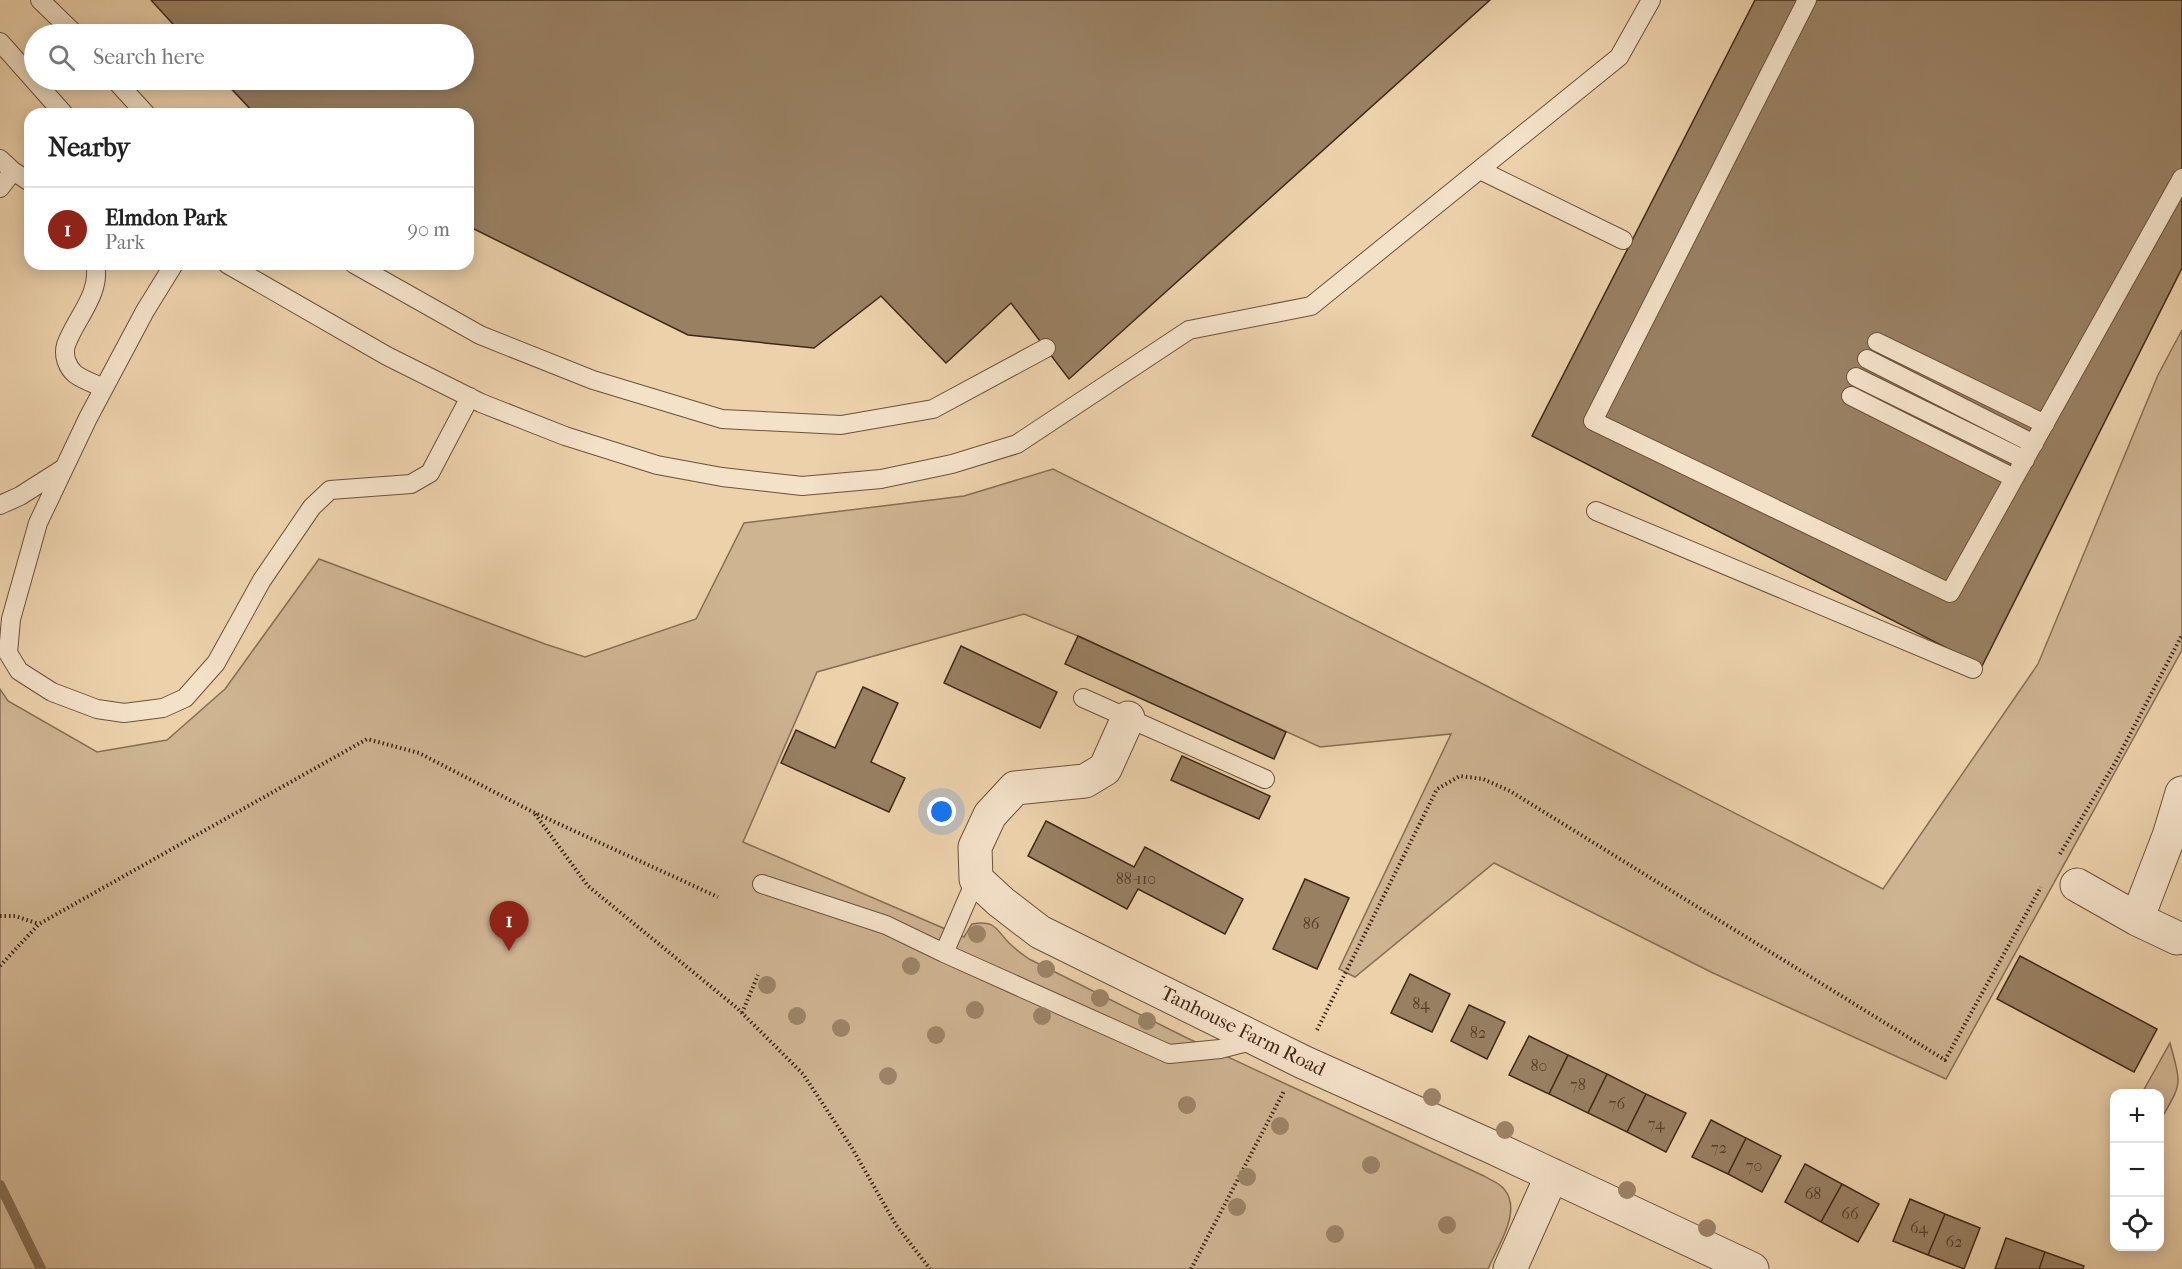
<!DOCTYPE html>
<meta charset="utf-8">
<style>
:root{--surface:#fff;--page:#f2f2f2;--text:#222;--muted:#767676;--line:#e0e0e0;--accent:#8f2418}
body{margin:0;font-family:"IM FELL French Canon",serif;background:var(--page);color:var(--text)}
.controls{position:absolute;right:18px;bottom:18px;display:grid;overflow:hidden;border-radius:12px;box-shadow:0 3px 15px #0003}
.controls button{width:54px;height:54px;display:grid;place-items:center;padding:0;border:0;border-bottom:2px solid var(--line);background:var(--surface);color:var(--text);font:30px sans-serif}
.you{position:absolute;left:942px;top:812px;width:21px;height:21px;margin:-15px;border:4px solid #fff;border-radius:50%;background:#1a73e8;box-shadow:0 0 0 9px #1a73e833}
.badge{display:grid;place-items:center;width:39px;height:39px;border-radius:50%;background:var(--accent);color:#fff;font-size:20px;font-weight:700}
.pin{position:absolute;translate:-50% -50px;filter:drop-shadow(0 2px 3px #0008)}
.pin::after{content:'';position:absolute;top:32px;width:21px;height:18px;background:inherit;clip-path:polygon(0 0,100% 0,50% 100%)}
.list{margin:0;padding:0;list-style:none}
h2{display:flex;justify-content:space-between;align-items:center;height:78px;margin:0;padding:0 24px;font-size:26px}
h2 small{font-size:20px;font-weight:400;color:var(--muted)}
.list li{display:grid;grid-template-columns:39px 1fr auto;gap:18px;align-items:center;box-sizing:border-box;height:84px;padding:0 24px;border-top:2px solid var(--line)}
.list b{display:block;font-size:22px;white-space:nowrap}
.list p{margin:0;font-size:20px;white-space:nowrap;color:var(--muted)}
.list em{font-size:20px;font-style:normal;color:var(--muted)}
.icon{flex:none;width:33px;height:33px;fill:none;stroke:currentColor;stroke-width:2;stroke-linecap:round;stroke-linejoin:round}
.map{position:relative;flex:none;width:2182px;height:1269px;overflow:hidden}
.search{position:absolute;background:var(--surface);box-shadow:0 3px 15px #0003;left:24px;top:24px;width:450px;height:66px;display:flex;align-items:center;gap:15px;box-sizing:border-box;padding:0 21px;border-radius:33px;color:var(--muted);font-size:22px}
.panel{position:absolute;background:var(--surface);box-shadow:0 3px 15px #0003;left:24px;top:108px;width:450px;height:162px;border-radius:18px}
.map>svg:first-child{display:block}
</style>
<div class="map">
<svg width="2182" height="1269" viewBox="0 0 2182 1269">
<rect width="100%" height="100%" fill="#ecd1ab"/>
<filter id="stains"><feTurbulence type="fractalNoise" baseFrequency=".00333" numOctaves="4"/><feColorMatrix values="0 0 0 0 .2 0 0 0 0 .09 0 0 0 0 .02 0 0 0 .5 -.17"/></filter>
<radialGradient id="worn" r=".72"><stop offset=".6" stop-color="#630" stop-opacity="0"/><stop offset="1" stop-color="#630" stop-opacity=".3"/></radialGradient>
<path fill="#cfb492" stroke="#886e54" stroke-width="1.5" d="M2182 330V650L1946 1079 1713 973 1494 863 1355 977 1339 969 1451 734 1320 747 1078 636 1024 614 817 672 743 842 964 937 972 924C995 920 995 928 1009 943 1015 949 1022 954 1029 959L1187 1038 1484 1176C1490 1180 1500 1183 1504 1189 1523 1211 1497 1247 1488 1269H0V689L8 701 97 752 167 740 225 689 319 559 545 644 585 657 696 619 744 523 964 496 1053 469 1477 681 1883 889 2038 664 2158 375Z
M2170 1043C2182 1088 2182 1082 2160 1121V1094L2142 1093Z"/>
<g fill="none" stroke-linecap="round" stroke-linejoin="round">
<path stroke="#846b51" stroke-width="10" d="M0 1185 41 1269"/>
</g>
<path fill="#998063" stroke="#402816" stroke-width="1.5" d="M151 0H1490L1069 379 1011 303 946 363 881 296 814 348 688 335 468 226V114H255L223 80H464V34H182Z
M1755 0H2182V268L1982 666 1532 436Z
M1078 636 1286 732 1274 759 1065 664Z
M961 646 1057 692 1040 728 944 683Z
M863 687 898 703 871 762 905 778 889 812 781 763 796 730 835 748Z
M1182 756 1270 796 1259 819 1171 780Z
M1046 821 1134 867 1145 847 1243 899 1225 934 1138 889 1127 909 1028 856Z
M1305 879 1349 898 1317 969 1273 949Z
M2020 956 2157 1029 2134 1072 1997 999Z
M1410 974 1450 994 1432 1032 1391 1013Z
M1469 1005 1505 1022 1487 1059 1451 1041Z
M1529 1036 1568 1055 1549 1094 1509 1075Z
M1568 1055 1607 1074 1588 1113 1549 1094Z
M1607 1074 1646 1094 1627 1132 1588 1113Z
M1646 1094 1686 1113 1666 1152 1627 1132Z
M1711 1120 1746 1138 1728 1174 1692 1157Z
M1746 1138 1781 1156 1762 1192 1728 1174Z
M1805 1164 1842 1184 1821 1222 1785 1202Z
M1842 1184 1879 1204 1858 1242 1821 1222Z
M1910 1199 1945 1214 1928 1255 1893 1241Z
M1945 1214 1980 1228 1964 1269 1928 1255Z
M2006 1238 2045 1252 2039 1269H1995Z
M2045 1252 2084 1266 2083 1269H2039Z"/>
<g fill="none" stroke-linecap="round" stroke-linejoin="round">
<defs>
<path id="service" d="M40 0 75 34
M1807 0 1593 421 1950 593 2182 178
M0 42 64 114
M115 80 146 114
M0 159 13 171 0 188
M1480 170 1623 240
M13 171 30 182
M95 264C102 293 75 319 66 345 63 355 67 367 75 374 83 380 95 384 104 388
M174 264 145 311 88 418 38 523 11 619 8 653 19 671 52 692 97 709 124 713 163 708 185 698 216 663 262 580 312 507 330 490 411 484 430 473 470 397
M227 264 387 356 481 403 565 436 657 465 722 477 802 486 881 479 952 464 1017 444 1189 330 1311 306 1619 57 1651 0
M354 264 480 335 593 380 722 419 841 425 933 409 1046 348
M1877 342 2045 424
M1867 359 2034 444
M1856 377 2025 460
M1851 396 2014 478
M0 505 20 496 64 468
M1596 511 1973 669
M1083 698 1265 779
M976 879 944 953 1169 1054 1220 1049 1255 1040
M762 884 886 925 944 953"/>
<path id="minor" d="M1128 718 1105 769 1085 781 1015 788 990 815 975 847 976 879 1001 902 1040 932 1303 1062 1492 1147 1752 1269
M2077 885 2137 919 2169 836 2182 793
M2137 919 2177 938
M1510 1269 1552 1175"/>
</defs>
<use href="#service" stroke="#6b523b" stroke-width="20"/>
<use href="#minor" stroke="#6b523b" stroke-width="35"/>
<path stroke="#402816" stroke-width="4" stroke-dasharray="1.5 3" stroke-linecap="butt" d="M535 814 588 886 737 1008 803 1074 852 1148 896 1225 930 1269
M2060 854 2115 763 2182 635
M0 916H15L39 924
M0 966 39 924 367 739 419 753 533 812 718 897
M742 1013 758 975
M1317 1030 1437 789 1460 776 1483 779 1510 791 1945 1060 2041 887
M1191 1269 1284 1091"/>
<use href="#service" stroke="#f3e1c8" stroke-width="18"/>
<use href="#minor" stroke="#f3e1c8" stroke-width="33"/>
</g>
<g fill="#9d8367">
<circle cx="977" cy="934" r="9"/>
<circle cx="911" cy="966" r="9"/>
<circle cx="1046" cy="969" r="9"/>
<circle cx="767" cy="985" r="9"/>
<circle cx="1100" cy="998" r="9"/>
<circle cx="975" cy="1010" r="9"/>
<circle cx="797" cy="1016" r="9"/>
<circle cx="1042" cy="1016" r="9"/>
<circle cx="1147" cy="1021" r="9"/>
<circle cx="841" cy="1028" r="9"/>
<circle cx="936" cy="1035" r="9"/>
<circle cx="888" cy="1076" r="9"/>
<circle cx="1432" cy="1097" r="9"/>
<circle cx="1187" cy="1105" r="9"/>
<circle cx="1280" cy="1126" r="9"/>
<circle cx="1505" cy="1130" r="9"/>
<circle cx="1371" cy="1165" r="9"/>
<circle cx="1247" cy="1177" r="9"/>
<circle cx="1627" cy="1190" r="9"/>
<circle cx="1237" cy="1207" r="9"/>
<circle cx="1447" cy="1225" r="9"/>
<circle cx="1707" cy="1228" r="9"/>
<circle cx="1335" cy="1234" r="9"/>
</g>
<g text-anchor="middle" dominant-baseline="central" stroke-width="5" stroke-linejoin="round" paint-order="stroke">
<g font-size="16" fill="#563e29">
<text x="1136" y="878">88-110</text>
<text x="1311" y="923">86</text>
<text x="1421" y="1003">84</text>
<text x="1478" y="1032">82</text>
<text x="1539" y="1065">80</text>
<text x="1578" y="1084">78</text>
<text x="1617" y="1103">76</text>
<text x="1656" y="1123">74</text>
<text x="1719" y="1147">72</text>
<text x="1754" y="1165">70</text>
<text x="1813" y="1193">68</text>
<text x="1850" y="1213">66</text>
<text x="1919" y="1227">64</text>
<text x="1954" y="1241">62</text>
</g>
<g font-size="20" fill="#402816" stroke="#f3e1c8">
<text transform="translate(1243 1031) rotate(26)">Tanhouse Farm Road</text>
</g>
</g>
<rect width="100%" height="100%" filter="url(#stains)"/>
<rect width="100%" height="100%" fill="url(#worn)"/>
</svg>
<div class="controls">
<button>+</button>
<button>−</button>
<button><svg class="icon" aria-label="locate" viewBox="0 0 24 24"><circle cx="12" cy="12" r="6"/><path d="M12 2v4M12 18v4M2 12h4M18 12h4"/></svg></button>
</div>
<div class="you"></div>
<div class="pin badge" style="left:509px;top:951px">1</div>
<div class="search"><svg class="icon" aria-label="search" viewBox="0 0 24 24"><circle cx="10" cy="10" r="6"/><path d="M15 15l6 6"/></svg>Search here</div>
<section class="panel">
<h2>Nearby<small></small></h2>
<ul class="list">
<li><span class="badge">1</span><div><b>Elmdon Park</b><p>Park</p></div><em>90 m</em></li>
</ul>
</section>
</div>
